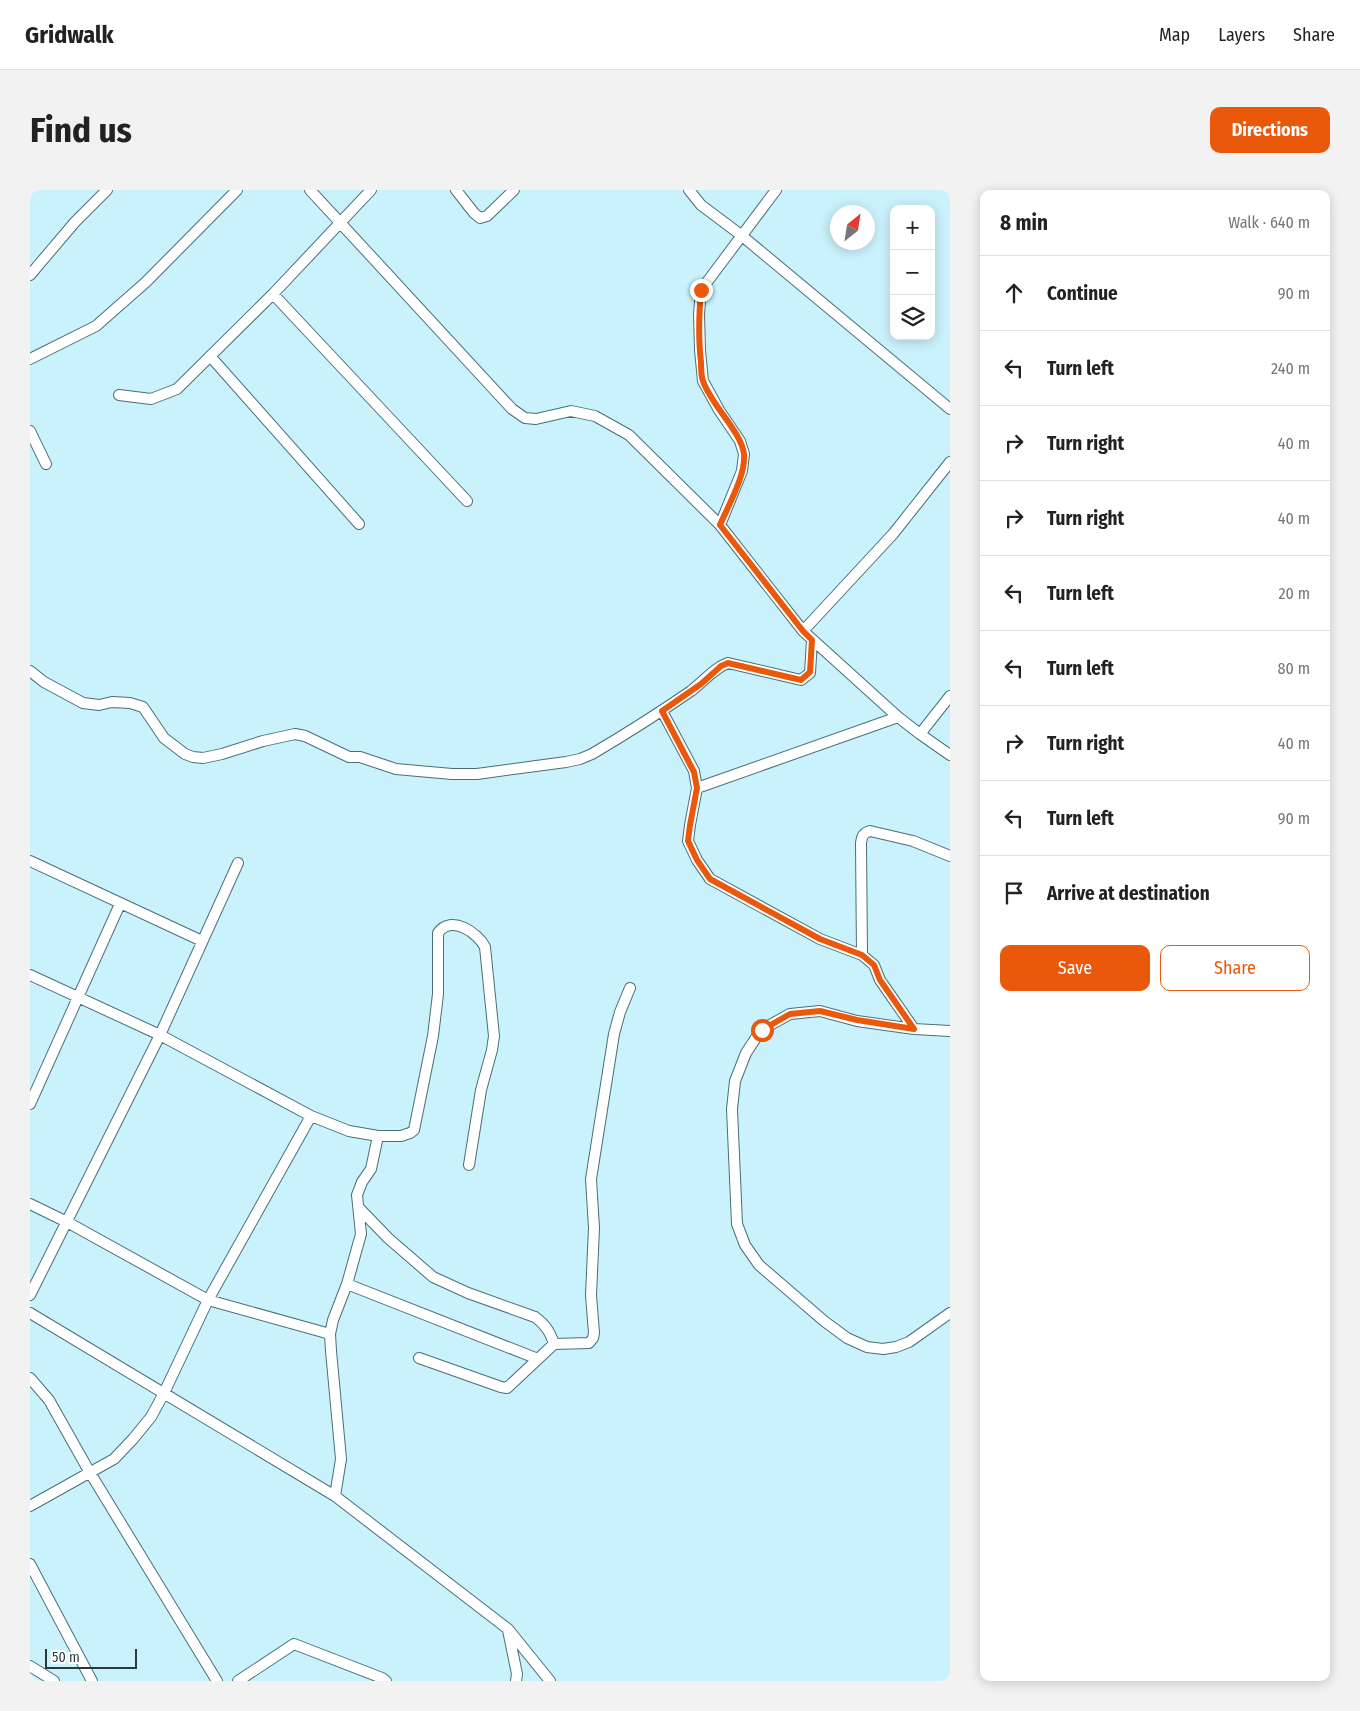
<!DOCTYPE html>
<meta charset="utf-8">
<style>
:root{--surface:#fff;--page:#f2f2f2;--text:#222;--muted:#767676;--line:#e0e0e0;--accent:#ea580c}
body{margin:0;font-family:"Fira Sans Condensed",sans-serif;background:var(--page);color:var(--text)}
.controls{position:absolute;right:15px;top:15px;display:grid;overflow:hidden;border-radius:10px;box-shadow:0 2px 12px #0003}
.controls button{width:45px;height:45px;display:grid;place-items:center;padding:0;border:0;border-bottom:1px solid var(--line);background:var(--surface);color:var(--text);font:25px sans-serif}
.compass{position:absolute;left:800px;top:15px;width:45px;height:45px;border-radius:50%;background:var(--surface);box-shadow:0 2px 12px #0003;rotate:30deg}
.scale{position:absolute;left:15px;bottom:12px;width:92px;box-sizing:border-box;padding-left:5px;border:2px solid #2a393d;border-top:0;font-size:14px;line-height:18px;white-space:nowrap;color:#2a393d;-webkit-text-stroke:4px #fff;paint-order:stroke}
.stop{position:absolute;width:15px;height:15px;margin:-11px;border:4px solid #ea580c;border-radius:50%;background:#fff}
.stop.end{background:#ea580c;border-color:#fff;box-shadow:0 1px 5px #0008}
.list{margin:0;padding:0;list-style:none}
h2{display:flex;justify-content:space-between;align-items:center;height:65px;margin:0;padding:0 20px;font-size:21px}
h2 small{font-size:16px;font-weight:400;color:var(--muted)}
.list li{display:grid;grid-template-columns:32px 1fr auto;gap:15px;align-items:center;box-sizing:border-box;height:75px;padding:0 20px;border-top:1px solid var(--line)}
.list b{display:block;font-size:19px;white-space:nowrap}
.list em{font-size:16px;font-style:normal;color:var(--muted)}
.actions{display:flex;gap:10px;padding:15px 20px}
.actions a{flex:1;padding:11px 0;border:1px solid var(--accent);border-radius:10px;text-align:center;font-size:18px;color:var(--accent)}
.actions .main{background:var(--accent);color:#fff}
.icon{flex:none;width:28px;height:28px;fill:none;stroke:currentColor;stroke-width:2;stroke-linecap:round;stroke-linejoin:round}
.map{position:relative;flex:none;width:920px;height:1491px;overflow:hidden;border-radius:10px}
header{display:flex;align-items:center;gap:30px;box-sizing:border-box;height:70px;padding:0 25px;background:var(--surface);border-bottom:1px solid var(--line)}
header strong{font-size:24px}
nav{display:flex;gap:28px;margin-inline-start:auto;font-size:18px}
.intro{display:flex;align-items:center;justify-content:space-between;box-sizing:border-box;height:120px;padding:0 30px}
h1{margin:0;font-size:35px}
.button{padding:12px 22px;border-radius:10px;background:var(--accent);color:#fff;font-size:18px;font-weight:700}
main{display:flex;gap:30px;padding:0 30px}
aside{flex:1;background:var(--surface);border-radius:10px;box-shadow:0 2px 12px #0003}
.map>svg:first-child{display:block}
</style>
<header>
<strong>Gridwalk</strong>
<nav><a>Map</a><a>Layers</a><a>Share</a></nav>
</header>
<div class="intro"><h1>Find us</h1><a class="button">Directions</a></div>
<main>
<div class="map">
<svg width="920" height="1491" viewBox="0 0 920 1491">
<rect width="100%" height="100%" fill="#caf2fc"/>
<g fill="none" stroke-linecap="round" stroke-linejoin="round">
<defs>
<path id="minor" d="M280 0 482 219 495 228 506 229 541 221 565 226 599 245 690 335 773 441 868 527 890 544 920 565
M426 0 444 23 450 28 457 26 484 0
M659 0 671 15 711 45 920 219
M0 85 45 32 77 0
M243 104 437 311
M180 166 329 334
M0 169 66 136 116 92 207 0
M89 205 121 209 147 199 243 104 341 0
M0 241 16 274
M690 335 712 281 714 264 710 251 689 220 673 191 670 160 669 124 671 100 746 0
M773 441 863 344 920 272
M0 481 14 492 53 513 69 515 82 512 100 513 113 517 134 548 155 564 163 567 173 568 192 564 233 551 265 544 275 546 319 567H330L366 579 422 584H447L536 572 550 569 562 564C596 544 629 523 661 501 673 492 684 478 698 473L771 490 780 483 782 450
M632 521 664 581 667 598 660 635 658 651 667 670 680 689 790 749 832 765 844 775 850 790 884 839
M890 544 920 506
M667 598 868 527
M0 671 172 751
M832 765 831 653C832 646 833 643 840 641L883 651 920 666
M0 785 130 845 281 926 319 941 348 946H371L380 943 384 940 403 846 408 804V743C421 724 448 743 455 757L464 846 462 860 451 900 439 975
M920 841 884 839 827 831 790 821 760 824 731 840 716 863 705 891 702 919 707 1034 715 1055 729 1075 794 1131 817 1148 837 1157 853 1159 866 1157 879 1152 920 1123
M0 914 90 714
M0 1014 37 1032 178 1110 300 1144
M329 1018 358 1048 403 1087 438 1103 505 1127C516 1135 520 1142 524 1154
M317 1094 508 1169
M0 1105 130 845 208 673
M0 1123 305 1306 478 1439 520 1491
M389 1168 471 1197 477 1198 524 1154 559 1153 563 1148 564 1143 561 1105 564 1038 561 989 584 844 590 822 600 798
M0 1188 19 1210 59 1281 187 1491
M305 1306 311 1269 301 1161 300 1144 303 1130 317 1094 331 1044 327 1005 332 992 341 979 348 946
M0 1316 84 1269 103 1249 121 1227 134 1203 178 1110 281 926
M0 1374 62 1491
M478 1440 487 1484 486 1491
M0 1476 24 1491
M208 1491 264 1454 352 1488 356 1491"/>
</defs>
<use href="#minor" stroke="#4a6e77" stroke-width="12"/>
<use href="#minor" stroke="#fff" stroke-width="10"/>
</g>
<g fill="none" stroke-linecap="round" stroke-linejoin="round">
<path stroke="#ea580c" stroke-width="6" d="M671 100C669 124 668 148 671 172 671 178 671 186 673 191 681 215 711 241 714 264 716 285 698 316 690 335L773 441 782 450 780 482 771 490 698 473 691 476 671 494 632 521 664 582 667 598 660 635 658 651 667 670 680 689 790 749 832 765 844 775 850 790 884 839 827 830 790 821 760 824 732 840"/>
</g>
</svg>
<div class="controls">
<button>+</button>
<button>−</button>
<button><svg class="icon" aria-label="layers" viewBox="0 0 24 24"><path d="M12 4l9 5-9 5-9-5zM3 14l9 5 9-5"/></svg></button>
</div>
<svg class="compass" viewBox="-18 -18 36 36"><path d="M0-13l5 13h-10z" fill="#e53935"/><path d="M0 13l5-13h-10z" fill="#767676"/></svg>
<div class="scale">50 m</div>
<div class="stop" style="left:732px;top:840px"></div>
<div class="stop end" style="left:671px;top:100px"></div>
</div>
<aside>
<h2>8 min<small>Walk · 640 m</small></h2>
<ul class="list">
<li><svg class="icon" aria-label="ahead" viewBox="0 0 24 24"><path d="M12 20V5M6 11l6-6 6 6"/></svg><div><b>Continue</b></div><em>90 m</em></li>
<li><svg class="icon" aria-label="left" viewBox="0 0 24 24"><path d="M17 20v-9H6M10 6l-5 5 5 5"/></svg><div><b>Turn left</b></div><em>240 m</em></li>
<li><svg class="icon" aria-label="right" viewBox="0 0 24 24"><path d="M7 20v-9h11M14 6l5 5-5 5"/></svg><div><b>Turn right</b></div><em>40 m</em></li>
<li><svg class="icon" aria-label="right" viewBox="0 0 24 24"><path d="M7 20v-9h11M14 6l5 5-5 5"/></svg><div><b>Turn right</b></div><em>40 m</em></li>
<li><svg class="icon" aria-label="left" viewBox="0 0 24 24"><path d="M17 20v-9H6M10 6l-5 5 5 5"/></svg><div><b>Turn left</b></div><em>20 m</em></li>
<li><svg class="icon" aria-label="left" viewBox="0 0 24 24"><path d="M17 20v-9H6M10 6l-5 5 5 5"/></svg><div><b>Turn left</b></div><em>80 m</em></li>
<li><svg class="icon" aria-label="right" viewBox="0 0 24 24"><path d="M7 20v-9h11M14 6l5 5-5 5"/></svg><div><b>Turn right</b></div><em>40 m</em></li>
<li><svg class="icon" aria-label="left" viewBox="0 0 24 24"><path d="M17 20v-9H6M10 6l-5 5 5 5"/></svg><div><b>Turn left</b></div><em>90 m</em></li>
<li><svg class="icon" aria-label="arrive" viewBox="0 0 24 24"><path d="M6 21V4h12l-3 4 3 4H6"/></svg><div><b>Arrive at destination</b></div></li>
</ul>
<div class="actions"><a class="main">Save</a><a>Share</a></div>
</aside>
</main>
